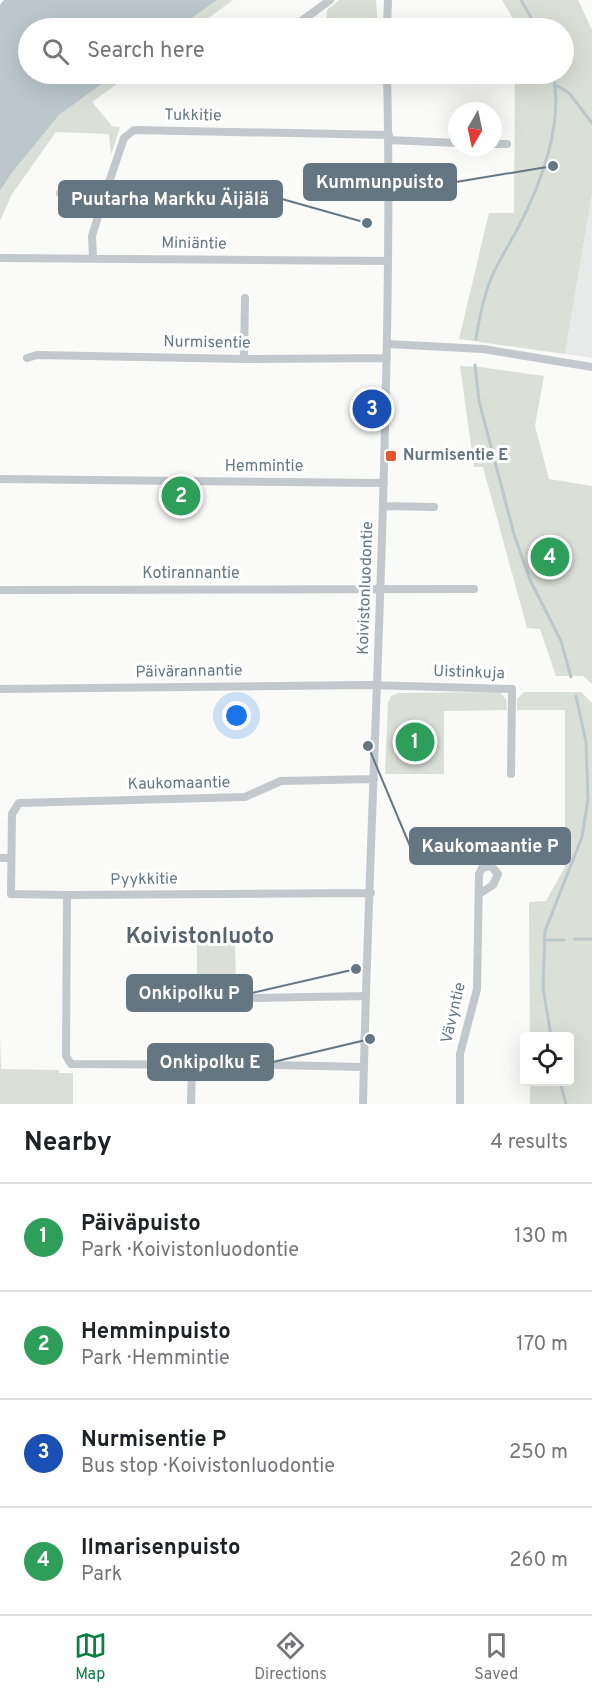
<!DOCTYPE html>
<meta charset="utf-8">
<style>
:root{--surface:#fff;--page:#f6f6f6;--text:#202124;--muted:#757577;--line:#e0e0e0;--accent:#0b8043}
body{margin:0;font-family:Overpass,sans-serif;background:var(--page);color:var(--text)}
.controls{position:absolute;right:18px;bottom:18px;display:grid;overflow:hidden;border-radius:6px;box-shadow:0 6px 24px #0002}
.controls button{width:54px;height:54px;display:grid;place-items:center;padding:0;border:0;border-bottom:2px solid var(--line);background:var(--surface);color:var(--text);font:30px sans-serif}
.compass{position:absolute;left:448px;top:102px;width:54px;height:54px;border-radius:50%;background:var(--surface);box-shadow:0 6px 24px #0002;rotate:189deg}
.you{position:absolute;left:237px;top:716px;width:21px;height:21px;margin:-15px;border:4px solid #fff;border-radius:50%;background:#1a73e8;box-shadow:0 0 0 9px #1a73e833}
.badge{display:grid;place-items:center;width:39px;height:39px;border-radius:50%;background:var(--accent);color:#fff;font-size:20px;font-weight:700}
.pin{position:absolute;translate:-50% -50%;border:3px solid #fff;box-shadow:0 2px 6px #0006}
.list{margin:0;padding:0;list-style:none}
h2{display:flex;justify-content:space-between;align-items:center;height:78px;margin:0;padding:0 24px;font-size:26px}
h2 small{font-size:20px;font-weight:400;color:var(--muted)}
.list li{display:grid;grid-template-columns:39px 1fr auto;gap:18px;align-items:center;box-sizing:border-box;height:108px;padding:0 24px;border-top:2px solid var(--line)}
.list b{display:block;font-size:22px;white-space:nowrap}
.list p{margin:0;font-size:20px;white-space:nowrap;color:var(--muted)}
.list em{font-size:20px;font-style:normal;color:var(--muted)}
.icon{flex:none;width:33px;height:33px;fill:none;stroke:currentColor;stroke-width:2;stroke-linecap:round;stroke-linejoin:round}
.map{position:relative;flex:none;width:592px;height:1104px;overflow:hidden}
.search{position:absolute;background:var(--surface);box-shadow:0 6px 24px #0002;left:18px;right:18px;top:18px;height:66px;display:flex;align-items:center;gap:15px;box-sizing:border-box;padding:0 21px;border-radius:33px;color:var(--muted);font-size:22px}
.sheet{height:510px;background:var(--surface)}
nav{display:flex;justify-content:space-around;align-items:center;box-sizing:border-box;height:84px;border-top:2px solid var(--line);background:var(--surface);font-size:16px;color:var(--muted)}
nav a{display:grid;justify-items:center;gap:3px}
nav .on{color:var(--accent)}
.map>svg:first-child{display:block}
</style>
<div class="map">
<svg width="592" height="1104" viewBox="0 0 592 1104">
<rect width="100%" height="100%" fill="#fafaf8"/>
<path fill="#e8e9e9" d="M592 194V358L565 354Z"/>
<path fill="#dadfd7" d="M217 0H233L195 28H178Z
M339 0H376L378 28 368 23H326L327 10Z
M502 0H578L592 30V194L565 354 459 339 489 213H514L515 74H564V28H516V24Z
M116 74H164H131L92 102 112 126 120 127 111 155 109 134 56 132 12 194 0 221V191L11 174 59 115Z
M460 366 480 367 544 376 535 426 549 479 592 486V684L583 676H556L540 629 527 628 483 467H474Z
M161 486 200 487V506H161Z
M500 692 506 699 507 710 444 711V774H385L388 703 391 696 399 693Z
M524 692H581L592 703V1104H530V1082H570V1036H530L529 902 546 901 565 867V710H517V699Z
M235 933 236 1000H197V934Z
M0 1036 1 1069 59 1070V1073H73V1104H0Z"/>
<path fill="#bbc7cb" d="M4 0H217L178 28H28V74H116L59 115 11 174 0 191V5Z"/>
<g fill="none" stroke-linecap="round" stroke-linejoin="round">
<path stroke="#bbc7cb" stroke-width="3" d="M521 0 537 28
M556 85 569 93 592 123
M476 339C479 319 483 299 490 281 497 263 509 245 518 228 541 184 564 123 553 74
M475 365 479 401 514 534 530 580 561 641 571 677
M575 939H592
M545 940H564
M551 1036 543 988 545 931 582 837 588 799 586 742 576 696
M560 1082 566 1104"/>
<path stroke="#c3c8cc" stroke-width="8" d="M292 28 330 0
M387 28 388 0
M389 140 457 143
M493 144H507
M60 193 105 194
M0 258 388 261
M93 258 92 236 105 194 124 138 134 130 389 135
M387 344 483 349 592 367
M27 358 37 355 244 359 387 358
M244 359 245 298
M0 479 384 483
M384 506 434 507
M0 590 474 589
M0 689 370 685 512 689 511 774
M0 858H11
M371 893 67 895 11 894 12 814 19 803 245 797 281 781 374 779
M67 895 66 1056 71 1064 274 1065 364 1067
M237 1001 247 998 365 996
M191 1104 192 1065
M363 1104C368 878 380 652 385 426 388 308 390 191 387 74
M460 1104V1054L477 989 479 874 482 868 491 866 498 874 493 885 479 894"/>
</g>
<rect fill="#e4572e" stroke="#fff" stroke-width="2" x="385" y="450" width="12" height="12" rx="3"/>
<g text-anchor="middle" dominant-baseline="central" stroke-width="6" stroke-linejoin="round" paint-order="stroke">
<g font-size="16" fill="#657683" stroke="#fff">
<text transform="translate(193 116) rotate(1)">Tukkitie</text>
<text transform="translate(194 244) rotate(1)">Miniäntie</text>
<text transform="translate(207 343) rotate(1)">Nurmisentie</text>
<text x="264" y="467">Hemmintie</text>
<text x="191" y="574">Kotirannantie</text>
<text transform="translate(366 588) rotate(-88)">Koivistonluodontie</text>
<text transform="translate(189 672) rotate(-1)">Päivärannantie</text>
<text transform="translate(469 673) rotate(2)">Uistinkuja</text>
<text transform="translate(179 784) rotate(-1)">Kaukomaantie</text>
<text transform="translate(144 880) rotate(-1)">Pyykkitie</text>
<text transform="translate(454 1013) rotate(-77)">Vävyntie</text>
</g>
<g font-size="16" font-weight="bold" fill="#657683" stroke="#fff" text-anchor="start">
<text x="403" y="456">Nurmisentie E</text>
</g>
<g font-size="22" font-weight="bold" fill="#57646e" stroke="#fff">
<text x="200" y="937">Koivistonluoto</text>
</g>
</g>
<path fill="none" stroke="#657683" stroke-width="2" d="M553 166L456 182M367 223L282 199M368 746L410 846M356 969L252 993M370 1039L273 1062"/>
<g fill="#657683" stroke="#fff" stroke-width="2">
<circle cx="553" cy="166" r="6"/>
<circle cx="367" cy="223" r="6"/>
<circle cx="368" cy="746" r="6"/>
<circle cx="356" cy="969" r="6"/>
<circle cx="370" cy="1039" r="6"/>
</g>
<g fill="#657683" stroke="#657683" stroke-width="2">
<rect x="304" y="164" width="152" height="36" rx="6"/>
<rect x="59" y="181" width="223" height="36" rx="6"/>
<rect x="410" y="828" width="160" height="36" rx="6"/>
<rect x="127" y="975" width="125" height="36" rx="6"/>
<rect x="148" y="1044" width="125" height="36" rx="6"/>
</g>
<g font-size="18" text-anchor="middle" font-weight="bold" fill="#fff">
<text x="380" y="188">Kummunpuisto</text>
<text x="170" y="205">Puutarha Markku Äijälä</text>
<text x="490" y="852">Kaukomaantie P</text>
<text x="189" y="999">Onkipolku P</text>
<text x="210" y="1068">Onkipolku E</text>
</g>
</svg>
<div class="controls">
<button><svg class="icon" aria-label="locate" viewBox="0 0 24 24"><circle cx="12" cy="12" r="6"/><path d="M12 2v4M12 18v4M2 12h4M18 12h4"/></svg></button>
</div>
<svg class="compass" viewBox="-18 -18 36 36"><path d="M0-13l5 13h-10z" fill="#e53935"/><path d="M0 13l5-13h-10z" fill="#757577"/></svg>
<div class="you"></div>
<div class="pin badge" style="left:415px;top:742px;background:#2e9e5b">1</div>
<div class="pin badge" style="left:181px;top:496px;background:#2e9e5b">2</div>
<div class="pin badge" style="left:372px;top:409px;background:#1a4fb4">3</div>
<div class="pin badge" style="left:550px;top:557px;background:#2e9e5b">4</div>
<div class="search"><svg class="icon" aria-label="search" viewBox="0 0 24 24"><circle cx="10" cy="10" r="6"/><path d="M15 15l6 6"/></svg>Search here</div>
</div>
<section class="sheet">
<h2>Nearby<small>4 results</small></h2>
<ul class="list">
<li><span class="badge" style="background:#2e9e5b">1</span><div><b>Päiväpuisto</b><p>Park · Koivistonluodontie</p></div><em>130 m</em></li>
<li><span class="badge" style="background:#2e9e5b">2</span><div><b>Hemminpuisto</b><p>Park · Hemmintie</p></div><em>170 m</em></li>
<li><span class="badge" style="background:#1a4fb4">3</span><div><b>Nurmisentie P</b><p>Bus stop · Koivistonluodontie</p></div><em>250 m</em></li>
<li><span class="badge" style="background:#2e9e5b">4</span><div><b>Ilmarisenpuisto</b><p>Park</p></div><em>260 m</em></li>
</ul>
</section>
<nav>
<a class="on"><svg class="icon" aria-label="map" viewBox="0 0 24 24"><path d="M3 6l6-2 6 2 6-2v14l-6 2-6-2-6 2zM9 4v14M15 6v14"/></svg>Map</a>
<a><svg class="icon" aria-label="directions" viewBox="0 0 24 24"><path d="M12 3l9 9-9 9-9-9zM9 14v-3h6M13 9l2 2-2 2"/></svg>Directions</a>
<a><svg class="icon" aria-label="saved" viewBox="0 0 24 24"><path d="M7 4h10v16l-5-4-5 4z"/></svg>Saved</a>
</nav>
